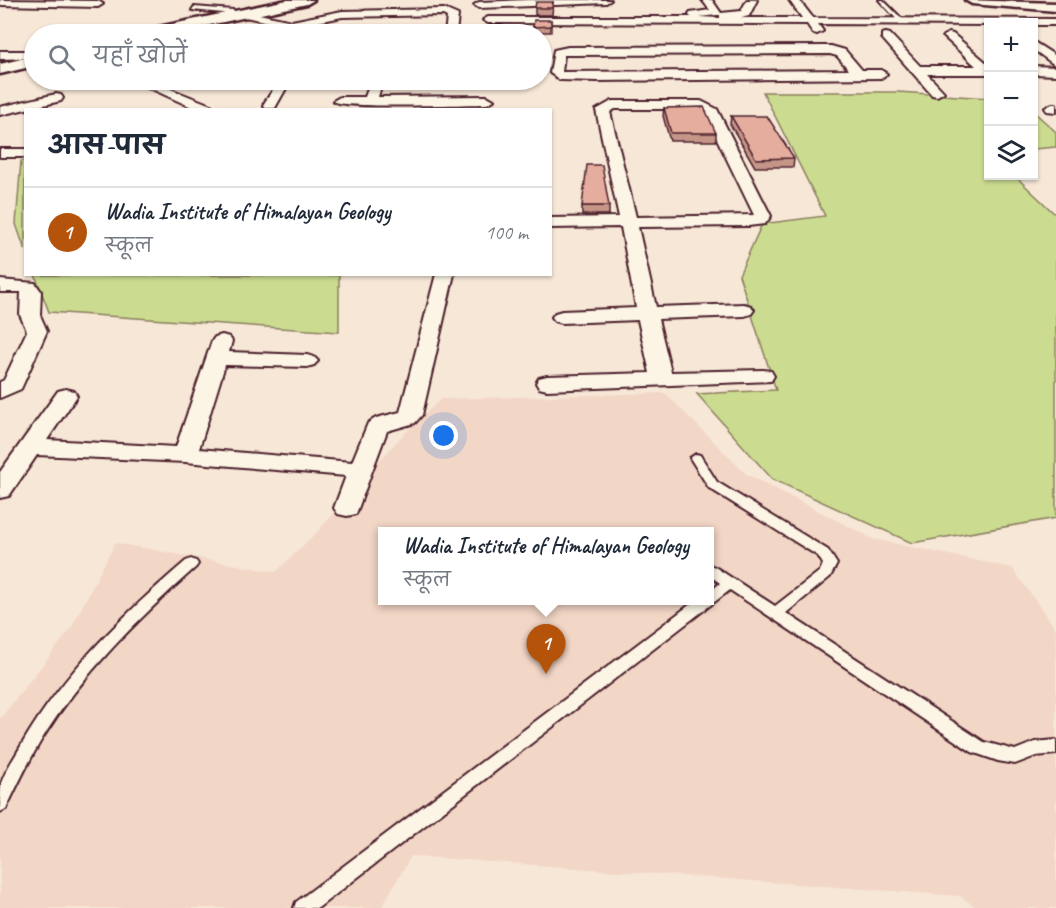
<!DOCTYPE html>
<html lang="hi">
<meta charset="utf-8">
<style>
:root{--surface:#fff;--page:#f2f2f3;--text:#1f2937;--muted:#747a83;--line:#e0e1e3;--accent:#b45309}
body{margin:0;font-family:Caveat,"Playpen Sans Deva",sans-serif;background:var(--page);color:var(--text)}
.controls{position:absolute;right:18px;top:18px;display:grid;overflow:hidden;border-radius:0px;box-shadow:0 2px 4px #0004}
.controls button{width:54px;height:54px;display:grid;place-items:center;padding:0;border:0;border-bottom:2px solid var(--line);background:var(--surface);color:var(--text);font:30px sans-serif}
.you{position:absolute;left:444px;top:436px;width:21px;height:21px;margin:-15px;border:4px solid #fff;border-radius:50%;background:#1a73e8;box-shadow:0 0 0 9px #1a73e833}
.badge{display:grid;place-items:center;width:39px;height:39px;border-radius:50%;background:var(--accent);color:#fff;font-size:20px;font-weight:700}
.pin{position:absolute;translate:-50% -50px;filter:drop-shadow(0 2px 3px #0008)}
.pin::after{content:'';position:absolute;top:32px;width:21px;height:18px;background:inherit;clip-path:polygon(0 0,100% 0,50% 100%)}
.popup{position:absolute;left:378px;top:527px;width:336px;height:78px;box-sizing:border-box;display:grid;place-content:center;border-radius:0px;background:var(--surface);filter:drop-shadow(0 2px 4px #0005);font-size:20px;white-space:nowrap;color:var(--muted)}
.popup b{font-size:22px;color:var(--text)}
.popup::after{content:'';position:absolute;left:50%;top:100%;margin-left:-12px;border:12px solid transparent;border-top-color:var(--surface)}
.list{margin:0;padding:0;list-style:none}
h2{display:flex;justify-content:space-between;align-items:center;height:78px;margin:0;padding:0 24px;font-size:26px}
h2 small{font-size:20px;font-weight:400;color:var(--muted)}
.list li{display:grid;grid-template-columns:39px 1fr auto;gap:18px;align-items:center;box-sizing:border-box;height:90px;padding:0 24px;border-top:2px solid var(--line)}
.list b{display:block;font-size:22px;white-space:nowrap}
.list p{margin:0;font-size:20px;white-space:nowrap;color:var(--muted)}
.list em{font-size:20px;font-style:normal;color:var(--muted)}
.icon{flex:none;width:33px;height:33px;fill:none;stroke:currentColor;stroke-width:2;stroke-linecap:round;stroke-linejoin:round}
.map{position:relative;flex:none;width:1056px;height:908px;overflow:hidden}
.search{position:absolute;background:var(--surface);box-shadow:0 2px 4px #0004;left:24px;top:24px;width:528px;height:66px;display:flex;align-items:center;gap:15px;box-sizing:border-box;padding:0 21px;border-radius:33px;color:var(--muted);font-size:22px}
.panel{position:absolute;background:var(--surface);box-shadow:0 2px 4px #0004;left:24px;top:108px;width:528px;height:168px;border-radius:0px}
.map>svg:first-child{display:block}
</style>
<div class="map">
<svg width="1056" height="908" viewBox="0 0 1056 908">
<rect width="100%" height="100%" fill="#f7e7d7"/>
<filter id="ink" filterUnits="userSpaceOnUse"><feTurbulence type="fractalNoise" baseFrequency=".0167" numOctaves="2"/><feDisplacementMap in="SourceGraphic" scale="12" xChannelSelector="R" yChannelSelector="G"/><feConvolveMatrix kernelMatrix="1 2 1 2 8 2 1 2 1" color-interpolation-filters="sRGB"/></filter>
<g filter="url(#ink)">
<path fill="#f2d6c6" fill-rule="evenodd" d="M665 393 746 474 873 539 1012 568 1056 629V908H977L960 896 411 856 381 908H0V719L70 630 115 543 276 572 319 530 400 438 441 399ZM382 532H710V600H382Z"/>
<path fill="#cbdc90" stroke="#8a7e5e" stroke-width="1.5" d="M763 92H898L988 98V176H1015L1056 215V518L912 543 772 479 697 394 776 390 739 275 762 224 825 216Z
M1034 112 1056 132V147L1034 149Z
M21 161H25V250L16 224Z
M35 275H339V332L49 312Z"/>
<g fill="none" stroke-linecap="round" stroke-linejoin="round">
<defs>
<path id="lane" d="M879 0H883L904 21V23H900Z
M194 7 233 10 236 12 233 14 192 10Z
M696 454 700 455 717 482 828 550 837 564 830 577 786 613 984 742 1015 750 1035 742 1056 740V754L1036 756 1015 764 998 761 972 752 730 590 318 908H294L296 902 696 600H710V592L720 583 710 576V565L715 567 775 606 820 571 823 564 818 556 709 488 690 458Z
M191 559 196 561 198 564 196 567C138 619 83 673 42 739 28 762 17 786 6 809L0 812C0 803 0 792 1 784 5 770 15 757 22 744 64 672 124 614 186 561Z"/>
<path id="street" d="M0 0 98 1 103 4 98 7 0 5Z
M527 0H611L606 3 479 8 474 5 479 2Z
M702 0H712L721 13 741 11 747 0H757L749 16 741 18H802L789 0H799L813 18 1056 19V25H1034V22H988V25L818 24 823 31 817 34 813 33 807 24 488 23 483 20 488 17H691L689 15 690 13 710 10ZM720 15V18L699 17 717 15Z
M444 9 458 15 456 34H445L447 17 443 15 342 17 308 24 343 32 345 34H326L245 17 240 14 245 11 292 21 342 11Z
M886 33 890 34 920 66H976L943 36 949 33 953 34 988 64V74H927L944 92 937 96 932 95 882 38V34Z
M1034 42 1056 56V66L1034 50Z
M831 46 845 50 862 70H881L887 74 881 78 597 81 560 80 550 73 554 50 568 47ZM830 54 837 56 849 70 562 72 564 55H568Z
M0 51H34V58L0 59Z
M1034 66 1056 67V75L1034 74Z
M132 80H148L211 105 213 108 198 110Z
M276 80H288V85L275 108H265L263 105 276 85Z
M371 80H383L378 97 487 96 494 100 487 104C466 104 341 109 333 101L340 97H365Z
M56 94 61 95 63 98 61 101 0 115V107Z
M612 101H701L717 109 771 216 765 224 748 226 638 227 656 307 744 304 751 306 754 310 751 314 744 316 658 319 671 372 763 370 771 371 774 376 771 381 547 390 539 388 536 383 539 378 547 376 650 373 638 320 562 323 555 321 552 317 555 313 562 311 636 308 621 227 550 228V218L619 217 596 110ZM615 109H699L704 112 754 215 636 217 610 112Z
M1052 104H1056V112L1047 111 1045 108Z
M0 149H26V157H0Z
M436 274H454L422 415 415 423 387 431 356 514 347 516 338 514 334 508 346 476 185 462 37 455 9 496 0 498V472L58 391 66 389 74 391 77 396 47 440 176 447 212 341 215 337 222 335 229 337 232 341 229 352 307 355 314 357 318 361 314 365 307 367 225 365 199 449 352 462 368 423 376 418 400 412Z
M0 280 35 283 41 291 40 315 47 331 21 389 0 398V382L4 380 27 331 20 315 21 292H0Z"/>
<path id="secondary" d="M287 0H314L307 4 168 34H141L149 29Z
M965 0 1056 3V11L972 4Z
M34 56V66L0 74V64Z"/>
</defs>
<use href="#lane" stroke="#4a1f2b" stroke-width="4"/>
<use href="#street" stroke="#4a1f2b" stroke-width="4"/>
<use href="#secondary" stroke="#4a1f2b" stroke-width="5"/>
<use href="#lane" fill="#fcf5e5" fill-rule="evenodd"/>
<use href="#street" fill="#fcf5e5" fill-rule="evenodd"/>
<use href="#secondary" fill="#fcf5e5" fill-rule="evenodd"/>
</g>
<path fill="#c59588" stroke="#4a1f2b" stroke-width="1.5" d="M553 2 552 15H535V8Z
M551 20V32H533V27Z
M664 108 716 133V141H670L663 116Z
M731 116 794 158 793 167H755L730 124Z
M582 206H609V215H582Z"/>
<path fill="#e5ad9e" stroke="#4a1f2b" stroke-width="1.5" d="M536 2H553L552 8H535Z
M534 20H551V26L533 27Z
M704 107 716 133H671L664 108Z
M731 116H767L794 158 756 159Z
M587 165H602L609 206H582Z"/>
</g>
</svg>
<div class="controls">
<button>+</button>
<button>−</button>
<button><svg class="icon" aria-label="layers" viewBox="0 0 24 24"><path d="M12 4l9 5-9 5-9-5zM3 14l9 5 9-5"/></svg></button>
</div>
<div class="you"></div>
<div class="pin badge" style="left:546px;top:674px">1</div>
<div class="popup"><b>Wadia Institute of Himalayan Geology</b>स्कूल</div>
<div class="search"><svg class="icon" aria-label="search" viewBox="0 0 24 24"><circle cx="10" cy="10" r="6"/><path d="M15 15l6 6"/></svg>यहाँ खोजें</div>
<section class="panel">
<h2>आस-पास<small></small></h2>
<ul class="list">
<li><span class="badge">1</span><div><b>Wadia Institute of Himalayan Geology</b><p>स्कूल</p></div><em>100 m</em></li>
</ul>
</section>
</div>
